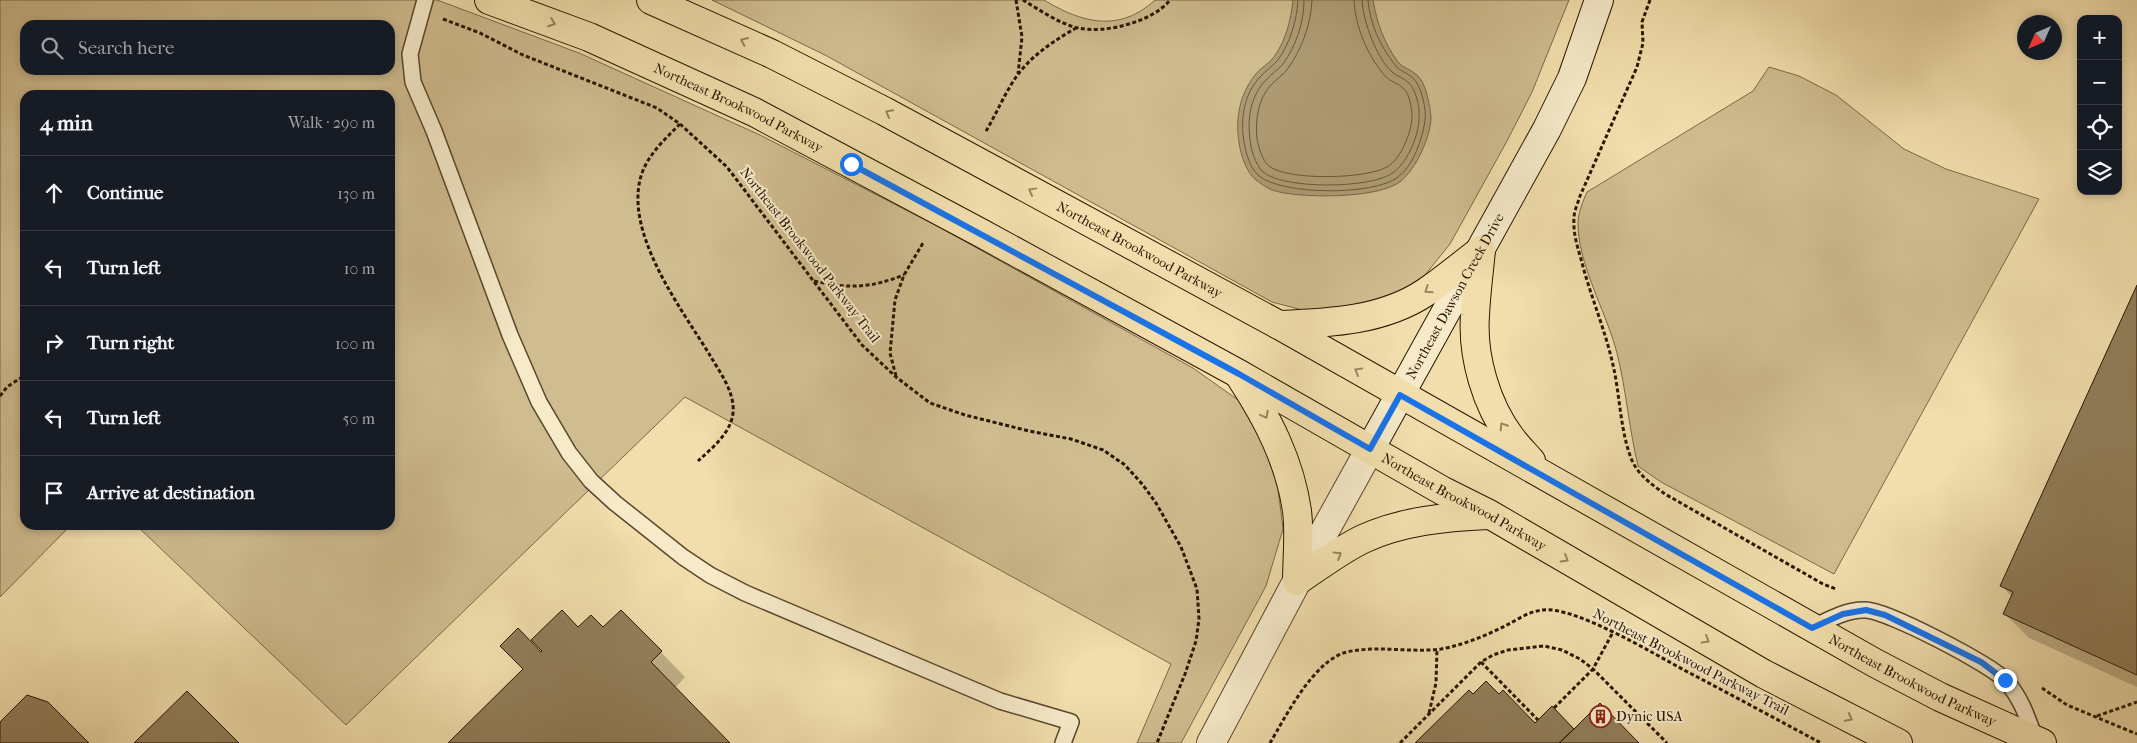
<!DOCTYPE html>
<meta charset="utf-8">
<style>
:root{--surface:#171b24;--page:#20242c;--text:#f1f3f6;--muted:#9ea1a6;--line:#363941}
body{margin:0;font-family:"IM FELL French Canon",serif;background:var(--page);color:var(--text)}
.controls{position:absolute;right:15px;top:15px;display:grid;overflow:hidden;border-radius:10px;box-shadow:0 2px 8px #0003}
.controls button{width:45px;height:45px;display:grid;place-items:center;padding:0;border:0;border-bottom:1px solid var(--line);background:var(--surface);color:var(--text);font:25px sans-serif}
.compass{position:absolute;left:2017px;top:15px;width:45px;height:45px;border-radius:50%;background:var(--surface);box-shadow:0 2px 8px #0003;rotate:225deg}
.stop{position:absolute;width:15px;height:15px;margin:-11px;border:4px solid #1a73e8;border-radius:50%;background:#fff}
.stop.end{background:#1a73e8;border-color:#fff;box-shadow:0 1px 5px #0008}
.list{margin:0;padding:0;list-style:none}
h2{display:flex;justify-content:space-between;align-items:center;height:65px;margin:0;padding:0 20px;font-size:21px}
h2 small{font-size:16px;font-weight:400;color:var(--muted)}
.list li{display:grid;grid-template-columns:32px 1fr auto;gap:15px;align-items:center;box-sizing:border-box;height:75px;padding:0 20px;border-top:1px solid var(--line)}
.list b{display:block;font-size:19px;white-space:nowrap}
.list em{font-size:16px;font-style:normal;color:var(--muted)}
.icon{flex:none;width:28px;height:28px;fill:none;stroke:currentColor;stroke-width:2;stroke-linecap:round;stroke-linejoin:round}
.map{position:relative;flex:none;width:2137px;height:743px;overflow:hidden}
.search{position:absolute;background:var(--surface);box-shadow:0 2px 8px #0003;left:20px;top:20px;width:375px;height:55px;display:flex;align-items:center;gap:12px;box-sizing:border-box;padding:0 18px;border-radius:15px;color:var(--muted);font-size:19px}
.panel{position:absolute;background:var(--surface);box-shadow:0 2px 8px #0003;left:20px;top:90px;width:375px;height:440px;border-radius:15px}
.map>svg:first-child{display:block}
</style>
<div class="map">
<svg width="2137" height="743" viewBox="0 0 2137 743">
<rect width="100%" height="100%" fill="#f1deac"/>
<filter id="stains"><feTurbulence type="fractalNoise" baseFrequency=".004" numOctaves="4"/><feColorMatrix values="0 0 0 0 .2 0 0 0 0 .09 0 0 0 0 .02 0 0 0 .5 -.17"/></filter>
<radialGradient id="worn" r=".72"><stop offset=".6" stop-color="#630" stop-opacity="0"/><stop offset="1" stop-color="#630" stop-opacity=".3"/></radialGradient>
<path fill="#cfbc8f" stroke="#7c6848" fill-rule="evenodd" d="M0 0H437L579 53 760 135 939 227 1193 368 1241 402 1275 464 1283 529 1266 586 1181 743H1137L1171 664 685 397 346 725 136 525H390V95H25V525H71L0 597ZM25 25H390V70H25Z
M712 0H1044C1082 23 1119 33 1155 0H1569L1532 92 1507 141 1450 244 1425 275 1408 288 1372 306 1310 312 1272 302 825 55Z
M1769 67 1799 76 1836 95 1904 149 1946 169 2039 199 1834 574 1661 482 1638 466C1629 428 1626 389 1617 353 1606 311 1577 263 1578 221 1579 211 1583 201 1587 192L1753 91Z"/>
<path fill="#ad9a72" stroke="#786545" d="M1293 0H1373C1377 23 1384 43 1398 62 1403 68 1412 70 1417 75 1426 82 1430 106 1431 117 1431 136 1416 169 1401 181 1380 199 1298 199 1272 190 1267 188 1260 183 1256 180 1246 172 1241 155 1239 143 1235 118 1240 94 1255 75 1260 68 1269 64 1274 57 1286 40 1291 20 1293 0Z"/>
<path fill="#0003" d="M2137 289V687L2029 638 2005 614 2012 597 2002 586Z
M621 611 685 677 675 688 729 743H449L541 653 578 629H603Z"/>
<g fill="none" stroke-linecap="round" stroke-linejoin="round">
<path stroke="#6a583a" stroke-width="1" d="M1298 0C1297 20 1290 43 1278 60 1273 66 1266 70 1261 76 1244 93 1240 119 1244 142 1246 154 1250 168 1259 176 1282 195 1374 196 1398 177 1414 165 1422 139 1425 121 1427 110 1421 85 1413 78 1408 73 1399 71 1395 65 1380 46 1370 24 1368 0
M1304 0C1304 22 1296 46 1283 64 1278 70 1271 74 1266 80 1251 95 1247 118 1250 139 1251 150 1255 163 1262 171 1281 190 1374 189 1394 172 1408 161 1419 135 1419 118 1420 107 1416 89 1408 82 1403 78 1397 76 1392 72 1376 57 1363 21 1362 0
M1312 0C1311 24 1302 48 1289 67 1284 75 1276 79 1270 86 1258 100 1255 120 1257 139 1259 148 1262 160 1269 166 1288 181 1366 179 1387 167 1401 159 1411 133 1412 118 1412 109 1410 95 1404 89 1399 83 1390 82 1385 76 1368 56 1355 27 1354 0"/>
</g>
<path fill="#917e5a" stroke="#281501" d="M2137 285V675L2003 614 2013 592 2000 586Z
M562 610 578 627 591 615 603 627 621 610 662 651 651 662 730 743H448L523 669 500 646 518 628 541 652 542 651 531 640Z
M1486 681 1499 694 1503 690 1535 723 1552 706 1574 729 1559 743H1415L1469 690 1473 694Z
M187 691 239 743H134Z
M27 695 48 702 89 743H0V722Z
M1600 703 1639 743H1559L1574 729Z"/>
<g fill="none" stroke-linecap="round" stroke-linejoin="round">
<defs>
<path id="lane" d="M425 0 410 54 413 82 434 131 510 335 539 402 569 453 591 481 615 503 683 557 710 575 745 593 1000 701 1071 722 1063 743
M1812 628C1828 620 1847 609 1866 610 1888 611 1988 663 2005 680 2021 697 2028 719 2036 741"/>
<path id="street" d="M1211 743 1297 581 1370 449"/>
<g id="secondary">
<path id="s1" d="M1370 449 1547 129 1572 78 1599 0"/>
</g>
<g id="primary">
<path id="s2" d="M489 0 589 37 754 112 981 233 1239 374 1443 491 1489 514 1764 674 1898 743"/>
<path id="s3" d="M651 0 772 54 884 111 997 172 1279 325 1875 663 1940 697 2042 743"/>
<path d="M1481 250C1479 272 1476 293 1475 315 1472 356 1486 405 1511 438 1517 446 1524 453 1531 461"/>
<path d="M1279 325C1329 323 1383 321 1426 292 1445 279 1463 264 1481 250"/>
<path d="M1241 378C1268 419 1290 462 1297 511 1300 534 1297 558 1297 581"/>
<path d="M1297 581C1318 567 1340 550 1363 539 1402 521 1445 517 1488 515"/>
</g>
</defs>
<use href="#lane" stroke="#5a472c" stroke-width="18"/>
<use href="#street" stroke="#5a472c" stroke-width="30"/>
<use href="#secondary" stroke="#281501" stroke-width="30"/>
<use href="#primary" stroke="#281501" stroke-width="30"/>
<path stroke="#281501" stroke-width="3" stroke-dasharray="4 2.5" stroke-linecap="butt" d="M1016 0 1022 37 1018 74
M1023 0C1038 9 1060 24 1078 28 1104 34 1153 22 1170 0
M1650 0 1642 22 1643 43 1637 67 1580 196C1578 203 1574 211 1574 218 1573 232 1577 246 1581 259 1590 295 1605 329 1613 365 1620 395 1620 429 1631 458 1637 474 1651 484 1665 494L1823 584 1836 589
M443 19 480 33 523 55 657 108 680 124 727 167 862 345 896 377 930 403 965 415 1029 431 1071 439 1103 450 1125 465 1143 485 1156 503 1181 547 1197 589 1199 619 1196 641 1185 674 1157 743
M680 124C667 137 652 151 644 168 618 227 682 309 711 357 721 374 735 393 733 413 731 433 712 448 698 461
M986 131C997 113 1006 90 1019 73 1034 54 1055 40 1076 28
M814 281C850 289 870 288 904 275
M896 376 890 353 895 300 904 275 923 243
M0 396 7 387 25 375
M1481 662 1538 720
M2042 688 2067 705 2137 734
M1554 708 1593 669 1613 632
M1429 713 1436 683 1437 649
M2097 716 2137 702
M1270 743C1286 716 1314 660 1347 652 1377 645 1410 653 1441 649 1463 645 1485 636 1505 626 1517 620 1529 611 1543 610 1575 606 1654 654 1684 670 1730 694 1776 719 1821 743
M1400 743 1481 662 1493 655 1508 650 1544 646 1562 650 1580 659 1593 669 1667 743"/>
<use href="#lane" stroke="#f6eac9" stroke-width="15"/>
<use href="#street" stroke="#f6eac9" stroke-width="28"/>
<use href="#secondary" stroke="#f6eac9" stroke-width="28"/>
<use href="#primary" stroke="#f1deac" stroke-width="28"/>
</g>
<defs><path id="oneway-chevron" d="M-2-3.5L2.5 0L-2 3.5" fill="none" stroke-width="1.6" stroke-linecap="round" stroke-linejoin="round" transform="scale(1.25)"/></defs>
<g stroke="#97845f">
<use href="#oneway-chevron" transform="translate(552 23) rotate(20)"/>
<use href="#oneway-chevron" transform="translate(744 41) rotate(-156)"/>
<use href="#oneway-chevron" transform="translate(889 113) rotate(-152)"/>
<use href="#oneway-chevron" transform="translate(1032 191) rotate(-151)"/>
<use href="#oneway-chevron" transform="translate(1428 290) rotate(146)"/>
<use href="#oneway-chevron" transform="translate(1358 371) rotate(-150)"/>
<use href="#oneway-chevron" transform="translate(1265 415) rotate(62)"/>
<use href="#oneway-chevron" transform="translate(1503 426) rotate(-122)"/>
<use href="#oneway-chevron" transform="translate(1338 555) rotate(-32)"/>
<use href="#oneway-chevron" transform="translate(1565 559) rotate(30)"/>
<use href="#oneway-chevron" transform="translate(1706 640) rotate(30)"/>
<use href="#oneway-chevron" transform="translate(1849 718) rotate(27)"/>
</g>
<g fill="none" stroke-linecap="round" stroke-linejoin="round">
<path stroke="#1a73e8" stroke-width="6" d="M851 164 1239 374 1370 449 1400 395 1812 628 1843 614 1866 610 1885 615 1981 662 2005 680"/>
</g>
<defs>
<symbol id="building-ring" viewBox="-11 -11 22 22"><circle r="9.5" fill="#f6eac9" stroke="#8f2418" stroke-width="1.5"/><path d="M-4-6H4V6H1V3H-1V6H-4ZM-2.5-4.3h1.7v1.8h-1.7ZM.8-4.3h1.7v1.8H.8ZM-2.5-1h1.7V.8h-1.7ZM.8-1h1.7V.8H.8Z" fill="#8f2418"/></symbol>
</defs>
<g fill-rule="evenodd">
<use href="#building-ring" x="1588" y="704" width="25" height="25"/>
</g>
<g text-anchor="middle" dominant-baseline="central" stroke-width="4" stroke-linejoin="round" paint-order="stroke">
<g font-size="14" fill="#281501" stroke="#f6eac9">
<text stroke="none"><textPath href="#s2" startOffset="272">Northeast Brookwood Parkway</textPath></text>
<text stroke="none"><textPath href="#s3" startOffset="549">Northeast Brookwood Parkway</textPath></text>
<text transform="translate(810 255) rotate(52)">Northeast Brookwood Parkway Trail</text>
<text stroke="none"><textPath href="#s1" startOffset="175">Northeast Dawson Creek Drive</textPath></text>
<text stroke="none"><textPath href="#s2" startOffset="1098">Northeast Brookwood Parkway</textPath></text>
<text transform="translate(1691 662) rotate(27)">Northeast Brookwood Parkway Trail</text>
<text stroke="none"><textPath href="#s3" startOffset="1434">Northeast Brookwood Parkway</textPath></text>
</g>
<g font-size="14" fill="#281501" stroke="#f6eac9" text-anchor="start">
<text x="1616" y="716">Dynic USA</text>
</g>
</g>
<rect width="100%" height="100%" filter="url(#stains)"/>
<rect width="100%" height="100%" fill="url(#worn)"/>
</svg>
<div class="controls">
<button>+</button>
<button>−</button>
<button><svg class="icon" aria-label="locate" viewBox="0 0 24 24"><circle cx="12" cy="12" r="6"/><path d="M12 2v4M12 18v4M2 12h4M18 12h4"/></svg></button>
<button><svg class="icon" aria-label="layers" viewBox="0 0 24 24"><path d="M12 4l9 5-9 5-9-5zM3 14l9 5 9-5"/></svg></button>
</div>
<svg class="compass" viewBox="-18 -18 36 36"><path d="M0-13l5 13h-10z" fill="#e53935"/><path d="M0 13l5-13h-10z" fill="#9ea1a6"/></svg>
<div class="stop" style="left:851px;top:164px"></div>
<div class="stop end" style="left:2005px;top:680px"></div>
<div class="search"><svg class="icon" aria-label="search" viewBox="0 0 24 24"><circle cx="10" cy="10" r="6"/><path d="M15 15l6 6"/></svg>Search here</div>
<section class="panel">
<h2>4 min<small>Walk · 290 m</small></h2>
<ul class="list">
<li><svg class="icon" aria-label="ahead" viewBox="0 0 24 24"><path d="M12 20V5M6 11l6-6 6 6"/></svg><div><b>Continue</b></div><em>130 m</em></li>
<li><svg class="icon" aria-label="left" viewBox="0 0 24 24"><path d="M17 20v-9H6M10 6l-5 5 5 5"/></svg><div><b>Turn left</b></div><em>10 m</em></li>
<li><svg class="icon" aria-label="right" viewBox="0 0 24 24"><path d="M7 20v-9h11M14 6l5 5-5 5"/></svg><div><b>Turn right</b></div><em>100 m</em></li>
<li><svg class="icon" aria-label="left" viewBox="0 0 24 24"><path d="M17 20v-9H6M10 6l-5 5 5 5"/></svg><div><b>Turn left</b></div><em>50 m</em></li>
<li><svg class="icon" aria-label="arrive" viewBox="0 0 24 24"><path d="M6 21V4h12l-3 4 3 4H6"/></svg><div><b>Arrive at destination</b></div></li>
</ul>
</section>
</div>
